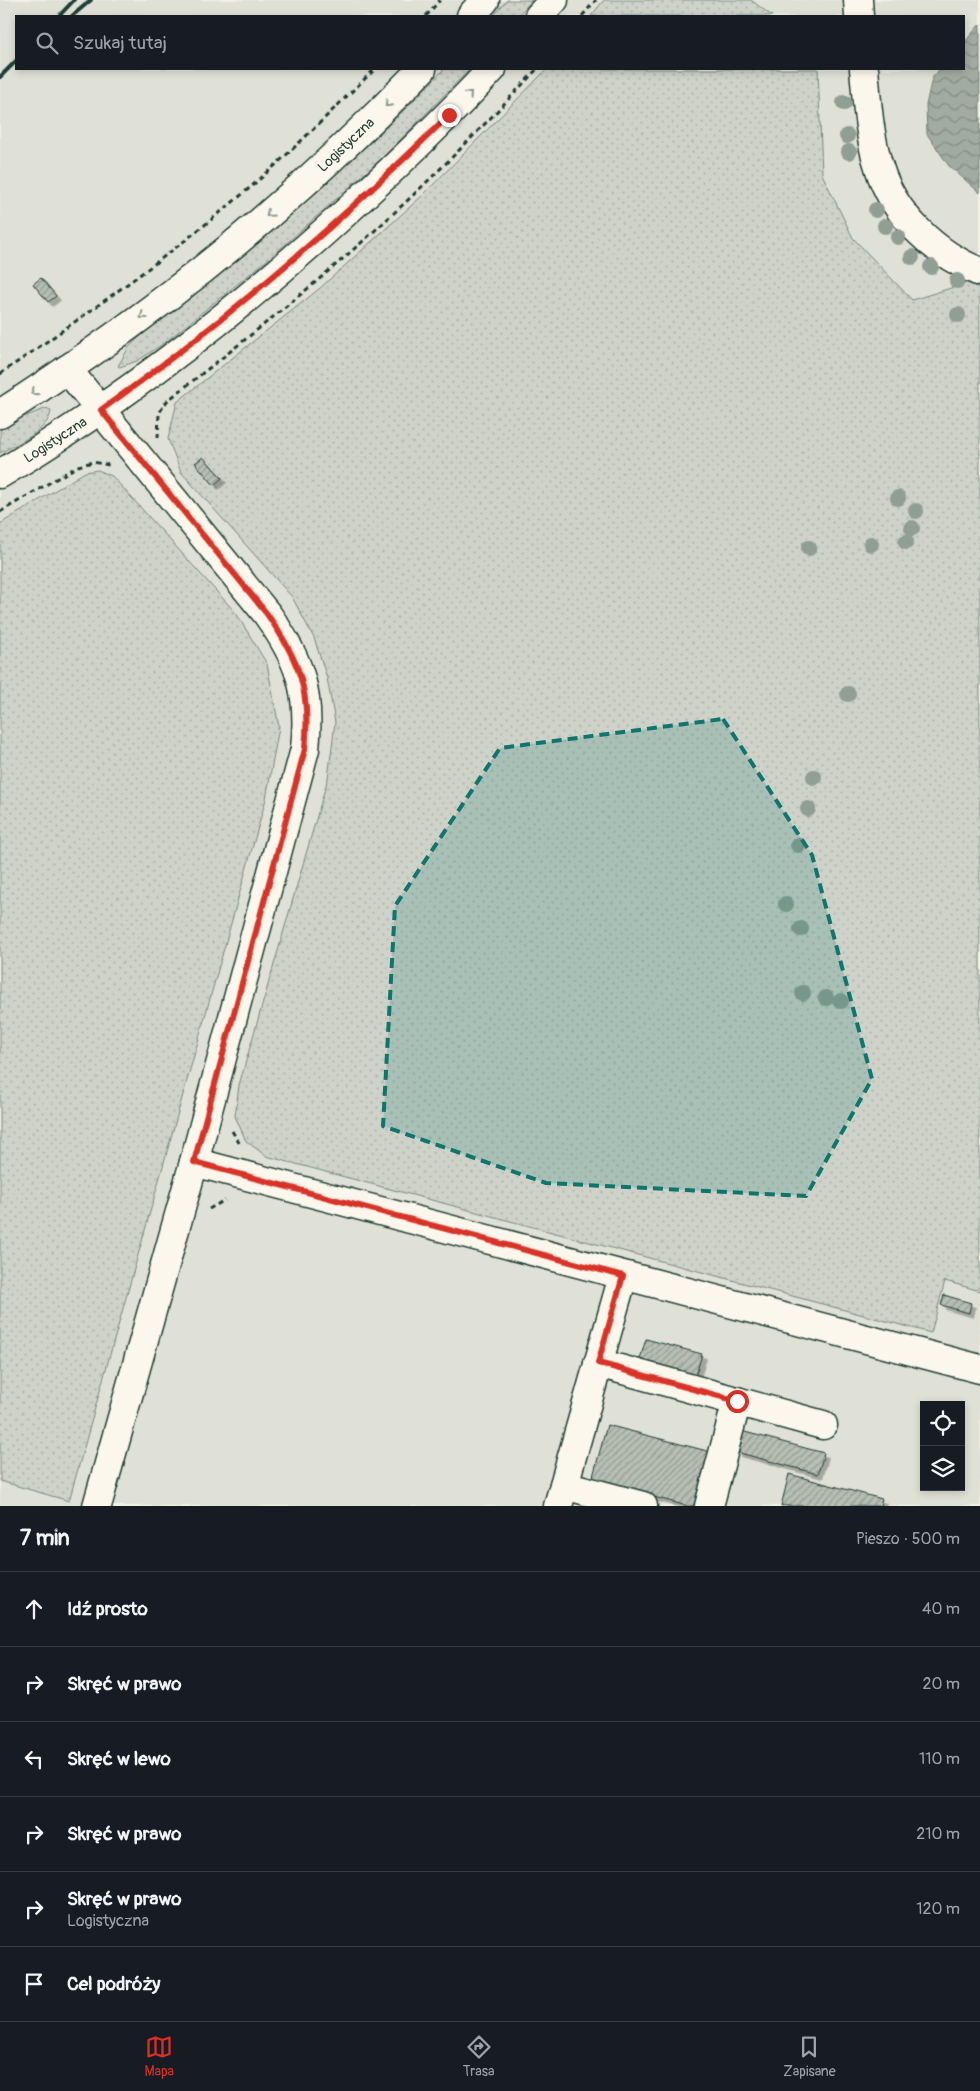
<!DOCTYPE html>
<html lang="pl">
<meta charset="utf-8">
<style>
:root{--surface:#171b24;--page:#242831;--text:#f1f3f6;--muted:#9ea1a6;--line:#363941;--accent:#d93025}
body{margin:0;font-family:Pangolin,sans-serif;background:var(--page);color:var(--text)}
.controls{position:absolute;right:15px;bottom:15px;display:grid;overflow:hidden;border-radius:0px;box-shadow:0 2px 8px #0003}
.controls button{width:45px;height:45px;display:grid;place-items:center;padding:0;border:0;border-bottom:1px solid var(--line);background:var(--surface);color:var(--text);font:25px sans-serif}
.stop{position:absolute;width:15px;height:15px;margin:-11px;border:4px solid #d93025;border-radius:50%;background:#fff}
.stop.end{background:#d93025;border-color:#fff;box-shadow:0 1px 5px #0008}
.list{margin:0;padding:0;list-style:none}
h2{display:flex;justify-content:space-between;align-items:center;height:65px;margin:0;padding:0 20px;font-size:21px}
h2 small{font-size:16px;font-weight:400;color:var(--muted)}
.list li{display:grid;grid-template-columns:32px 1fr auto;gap:15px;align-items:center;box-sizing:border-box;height:75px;padding:0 20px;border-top:1px solid var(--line)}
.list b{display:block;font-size:19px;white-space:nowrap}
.list p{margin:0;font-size:16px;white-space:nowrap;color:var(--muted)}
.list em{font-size:16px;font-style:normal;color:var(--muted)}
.icon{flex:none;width:28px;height:28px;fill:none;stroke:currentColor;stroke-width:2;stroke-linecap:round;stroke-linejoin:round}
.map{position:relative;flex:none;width:980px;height:1506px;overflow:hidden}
.search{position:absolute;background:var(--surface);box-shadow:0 2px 8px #0003;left:15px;right:15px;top:15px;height:55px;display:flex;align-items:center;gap:12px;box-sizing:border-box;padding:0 18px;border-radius:0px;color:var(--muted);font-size:19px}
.sheet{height:515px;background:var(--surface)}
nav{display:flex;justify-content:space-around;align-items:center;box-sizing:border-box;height:70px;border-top:1px solid var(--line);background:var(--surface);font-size:14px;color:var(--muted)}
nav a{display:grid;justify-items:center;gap:2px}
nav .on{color:var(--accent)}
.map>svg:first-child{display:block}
</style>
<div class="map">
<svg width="980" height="1506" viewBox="0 0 980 1506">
<defs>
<pattern id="green-dots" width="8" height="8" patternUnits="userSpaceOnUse" patternTransform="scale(1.25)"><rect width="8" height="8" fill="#cfd2c8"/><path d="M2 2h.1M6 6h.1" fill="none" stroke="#b1b5ac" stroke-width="1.8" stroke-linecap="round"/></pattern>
<pattern id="water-waves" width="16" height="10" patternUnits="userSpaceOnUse" patternTransform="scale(1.25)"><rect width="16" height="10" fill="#a2aba1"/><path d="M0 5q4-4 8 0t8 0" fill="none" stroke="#838c84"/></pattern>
<pattern id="building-hatch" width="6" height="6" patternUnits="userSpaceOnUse" patternTransform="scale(1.25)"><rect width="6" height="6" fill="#b7beb3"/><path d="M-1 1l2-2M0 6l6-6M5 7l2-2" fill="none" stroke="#949c92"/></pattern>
<filter id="shadow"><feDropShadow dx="4.5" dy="4.5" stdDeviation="0" flood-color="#0004"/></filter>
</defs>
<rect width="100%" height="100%" fill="#f2f0e5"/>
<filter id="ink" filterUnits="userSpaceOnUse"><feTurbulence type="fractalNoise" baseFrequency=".02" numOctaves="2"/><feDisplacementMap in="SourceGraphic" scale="10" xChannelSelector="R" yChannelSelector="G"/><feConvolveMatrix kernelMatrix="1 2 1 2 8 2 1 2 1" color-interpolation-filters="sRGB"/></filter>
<g filter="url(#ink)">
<path fill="#e0e1d6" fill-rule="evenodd" d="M0 0H980V24L964 43V16H16V69H940L932 78 926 105 927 134 949 166 980 194V1506H0ZM924 1405H961V1487H924Z"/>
<path fill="url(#green-dots)" stroke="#77887e" d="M507 0H532L518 16H493Z
M604 0H751L772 16H591Z
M444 69H470L381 159 271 257 163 344 137 361 120 367 118 366 129 347 146 331C251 250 353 165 444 69Z
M547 69H818L822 174 853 238 912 300 967 283 980 288V1291L945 1281 931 1333 266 1156 246 1141 235 1116 239 1085 328 778 335 722 327 678 314 638 292 597 181 472 168 439 177 402 319 289 423 195Z
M47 408 51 411C48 432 17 443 0 453V430L18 419Z
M98 470 112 476 236 613 267 664 279 727 266 799 69 1501 0 1481V524L85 472Z"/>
<path fill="url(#water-waves)" stroke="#6e7f75" d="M980 24V193L949 166 927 134 926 105 932 78 940 69H964V43Z"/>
<path fill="url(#building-hatch)" stroke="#1f3d34" filter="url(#shadow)" d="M41 278 56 296 48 302 33 284Z
M203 457 222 478 214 485 195 463Z
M944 1295 971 1303 969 1313 941 1305Z
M646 1339 702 1354 695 1377 639 1362Z
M607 1425 715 1453 701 1506H687L592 1480Z
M741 1431 824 1453 818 1474 736 1452Z
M789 1474 882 1499 880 1506H781Z"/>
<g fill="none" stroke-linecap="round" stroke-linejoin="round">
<defs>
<g id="minor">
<path d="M858 0 859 16"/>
<path d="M471 16 485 0"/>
<path d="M539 16 554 0"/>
<path d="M864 69C867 101 869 136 879 167 893 214 935 254 980 272"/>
<path d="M67 369 267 614C300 660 311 692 305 749L194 1162 97 1506"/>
<path id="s1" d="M0 414C30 395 59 375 88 355 209 271 321 174 422 69"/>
<path id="s2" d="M0 474C116 405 223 322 324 232 382 180 438 127 492 69"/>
<path d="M194 1162 980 1369"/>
<path d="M598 1363 823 1425"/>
<path d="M564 1485 643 1506"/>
<path d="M558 1506 623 1276"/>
<path d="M709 1506 737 1401"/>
</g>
</defs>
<use href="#minor" stroke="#1f3d34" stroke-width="31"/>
<path stroke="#1f3d34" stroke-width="3" stroke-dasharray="5 4" stroke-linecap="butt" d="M426 16 440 0
M582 16 596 0
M0 374C84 316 168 257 246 191 291 153 332 110 375 69
M158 438 159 413 167 401C245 340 323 279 395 212 445 166 491 118 537 69
M0 512 78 466 93 462 109 465
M232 1131 241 1146
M209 1209 225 1200"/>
<use href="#minor" stroke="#fbf7ec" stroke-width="28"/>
<path stroke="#1f3d34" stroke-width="4" d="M59 16 74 0
M72 16 91 0
M0 77 16 61"/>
</g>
<g fill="#919e94">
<circle cx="844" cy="103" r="8"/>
<circle cx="847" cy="136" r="8"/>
<circle cx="849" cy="152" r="8"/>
<circle cx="876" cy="210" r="8"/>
<circle cx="885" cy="226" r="8"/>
<circle cx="898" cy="237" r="8"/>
<circle cx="912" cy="257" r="8"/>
<circle cx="931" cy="267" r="8"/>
<circle cx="957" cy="281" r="8"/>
<circle cx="958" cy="315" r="8"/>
<circle cx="898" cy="498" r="8"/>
<circle cx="916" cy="511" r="8"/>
<circle cx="912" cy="528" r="8"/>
<circle cx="906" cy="542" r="8"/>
<circle cx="871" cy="544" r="8"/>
<circle cx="809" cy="548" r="8"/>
<circle cx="848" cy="694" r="8"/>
<circle cx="814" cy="777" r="8"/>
<circle cx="808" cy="809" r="8"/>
<circle cx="798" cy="845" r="8"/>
<circle cx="786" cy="904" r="8"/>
<circle cx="801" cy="929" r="8"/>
<circle cx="803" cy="993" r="8"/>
<circle cx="826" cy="998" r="8"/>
<circle cx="841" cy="1001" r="8"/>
</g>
<defs><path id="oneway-chevron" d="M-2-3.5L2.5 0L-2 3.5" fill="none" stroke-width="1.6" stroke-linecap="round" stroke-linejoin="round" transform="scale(1.25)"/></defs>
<g stroke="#8d9a90">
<use href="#oneway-chevron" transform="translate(469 94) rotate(-47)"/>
<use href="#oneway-chevron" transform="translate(388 104) rotate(135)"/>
<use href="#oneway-chevron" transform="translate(269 214) rotate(138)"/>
<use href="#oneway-chevron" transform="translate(143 316) rotate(144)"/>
<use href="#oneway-chevron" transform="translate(34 392) rotate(146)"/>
</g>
</g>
<g fill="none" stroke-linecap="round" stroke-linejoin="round" filter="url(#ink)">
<path stroke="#d93025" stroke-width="6" d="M449 115C341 222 225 322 101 410L267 614C300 661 311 692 305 749L194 1162 623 1276 598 1363 737 1401"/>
</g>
<path fill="#0f766e" fill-opacity="0.2" stroke="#0f766e" stroke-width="4" stroke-dasharray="10 6" stroke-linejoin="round" d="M723 719 812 855 872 1079 806 1196 546 1183 383 1126 395 906 500 748Z"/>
<g text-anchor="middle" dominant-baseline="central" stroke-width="4.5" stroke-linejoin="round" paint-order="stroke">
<g font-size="14" fill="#1f3d34" stroke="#fbf7ec">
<text stroke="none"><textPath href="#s1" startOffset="439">Logistyczna</textPath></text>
<text stroke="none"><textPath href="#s2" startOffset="65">Logistyczna</textPath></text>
</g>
</g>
</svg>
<div class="controls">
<button><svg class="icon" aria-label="locate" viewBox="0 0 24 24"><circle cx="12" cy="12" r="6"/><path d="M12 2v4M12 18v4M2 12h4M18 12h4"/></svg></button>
<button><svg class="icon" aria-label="layers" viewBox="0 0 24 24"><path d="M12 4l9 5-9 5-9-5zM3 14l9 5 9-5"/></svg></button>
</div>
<div class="stop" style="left:737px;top:1401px"></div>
<div class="stop end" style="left:449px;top:115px"></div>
<div class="search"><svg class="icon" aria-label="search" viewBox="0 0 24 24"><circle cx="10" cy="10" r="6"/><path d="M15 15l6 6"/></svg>Szukaj tutaj</div>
</div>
<section class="sheet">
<h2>7 min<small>Pieszo · 500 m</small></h2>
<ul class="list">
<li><svg class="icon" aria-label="ahead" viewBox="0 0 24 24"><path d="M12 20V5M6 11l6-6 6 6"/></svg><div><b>Idź prosto</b></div><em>40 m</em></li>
<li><svg class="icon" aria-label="right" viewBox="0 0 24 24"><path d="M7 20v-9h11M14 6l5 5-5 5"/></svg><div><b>Skręć w prawo</b></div><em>20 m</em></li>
<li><svg class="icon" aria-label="left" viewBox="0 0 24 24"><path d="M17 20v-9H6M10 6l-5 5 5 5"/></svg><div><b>Skręć w lewo</b></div><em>110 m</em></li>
<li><svg class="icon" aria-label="right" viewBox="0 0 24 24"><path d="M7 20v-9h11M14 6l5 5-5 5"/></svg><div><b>Skręć w prawo</b></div><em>210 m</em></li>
<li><svg class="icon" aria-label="right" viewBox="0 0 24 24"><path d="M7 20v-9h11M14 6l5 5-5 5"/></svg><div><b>Skręć w prawo</b><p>Logistyczna</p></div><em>120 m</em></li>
<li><svg class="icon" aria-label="arrive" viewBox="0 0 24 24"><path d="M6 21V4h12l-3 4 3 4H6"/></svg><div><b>Cel podróży</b></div></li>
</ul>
</section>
<nav>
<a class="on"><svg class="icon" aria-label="map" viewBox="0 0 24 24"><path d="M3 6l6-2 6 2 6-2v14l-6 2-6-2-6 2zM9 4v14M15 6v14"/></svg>Mapa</a>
<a><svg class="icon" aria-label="directions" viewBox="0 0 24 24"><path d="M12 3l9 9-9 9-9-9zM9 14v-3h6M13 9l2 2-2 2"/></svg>Trasa</a>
<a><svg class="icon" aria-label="saved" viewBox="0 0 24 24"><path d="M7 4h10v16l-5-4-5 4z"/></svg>Zapisane</a>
</nav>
